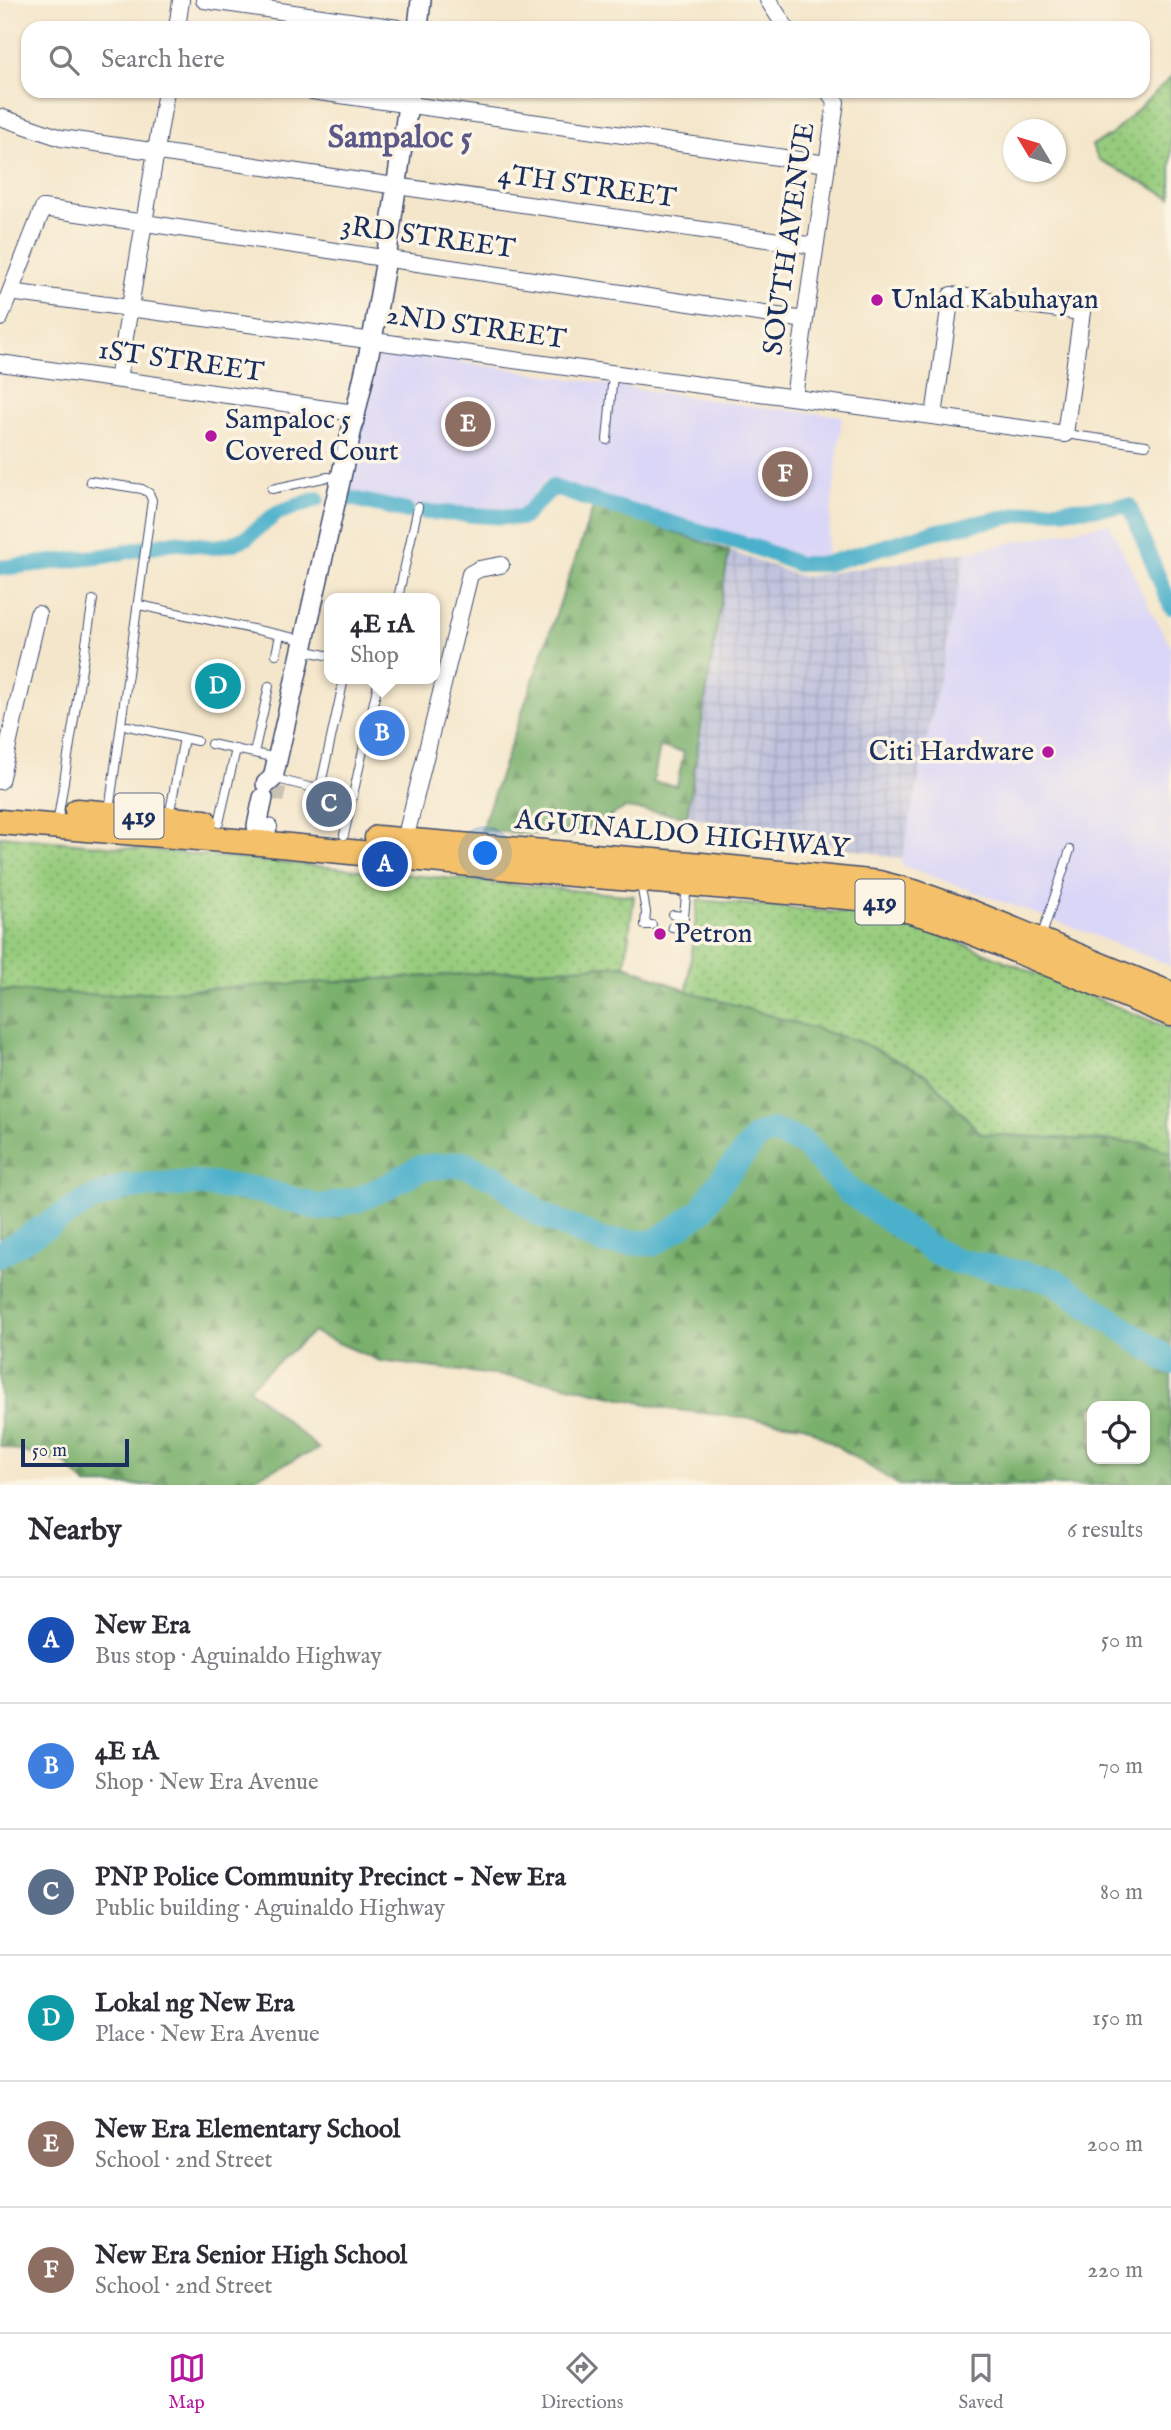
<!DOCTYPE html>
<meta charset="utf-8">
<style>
:root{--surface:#fff;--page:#f7f7f7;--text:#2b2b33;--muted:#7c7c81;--line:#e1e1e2;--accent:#b5179e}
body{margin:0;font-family:"IM FELL English",serif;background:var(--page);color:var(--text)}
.controls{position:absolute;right:21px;bottom:21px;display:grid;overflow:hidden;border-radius:14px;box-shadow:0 2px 5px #0004}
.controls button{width:63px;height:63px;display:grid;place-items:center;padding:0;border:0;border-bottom:2px solid var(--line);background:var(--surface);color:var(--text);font:35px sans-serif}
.compass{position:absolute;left:1003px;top:119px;width:63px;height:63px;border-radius:50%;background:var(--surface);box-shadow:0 2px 5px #0004;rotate:308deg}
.scale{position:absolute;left:21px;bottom:18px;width:108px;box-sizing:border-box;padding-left:7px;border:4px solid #1b2f5e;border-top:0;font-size:19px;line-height:24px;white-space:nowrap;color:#1b2f5e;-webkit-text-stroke:5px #fcf5e5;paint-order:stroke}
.you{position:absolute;left:486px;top:854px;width:24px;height:24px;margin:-18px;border:5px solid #fff;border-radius:50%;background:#1a73e8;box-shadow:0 0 0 10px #1a73e833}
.badge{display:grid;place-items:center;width:46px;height:46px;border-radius:50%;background:var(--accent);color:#fff;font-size:23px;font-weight:700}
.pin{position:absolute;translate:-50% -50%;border:4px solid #fff;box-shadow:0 2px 7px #0006}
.popup{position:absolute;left:324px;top:593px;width:116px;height:91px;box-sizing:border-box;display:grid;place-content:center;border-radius:14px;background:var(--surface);filter:drop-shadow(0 2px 5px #0005);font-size:23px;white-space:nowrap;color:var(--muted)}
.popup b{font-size:26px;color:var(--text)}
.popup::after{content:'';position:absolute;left:50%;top:100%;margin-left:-14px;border:14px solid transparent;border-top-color:var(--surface)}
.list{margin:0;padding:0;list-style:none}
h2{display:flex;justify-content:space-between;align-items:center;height:91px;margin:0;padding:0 28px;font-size:30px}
h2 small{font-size:23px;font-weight:400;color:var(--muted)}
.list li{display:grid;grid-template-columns:46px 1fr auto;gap:21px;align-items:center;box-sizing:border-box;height:126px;padding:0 28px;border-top:2px solid var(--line)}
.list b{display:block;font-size:26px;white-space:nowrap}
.list p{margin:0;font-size:23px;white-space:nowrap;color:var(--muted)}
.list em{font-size:23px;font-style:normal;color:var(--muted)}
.icon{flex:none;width:38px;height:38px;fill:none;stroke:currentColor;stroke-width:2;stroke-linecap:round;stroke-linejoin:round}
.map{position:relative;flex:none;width:1171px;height:1485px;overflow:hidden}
.search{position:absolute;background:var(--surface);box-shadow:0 2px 5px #0004;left:21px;right:21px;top:21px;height:77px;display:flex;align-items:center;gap:18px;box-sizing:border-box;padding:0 24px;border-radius:21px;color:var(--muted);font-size:26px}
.sheet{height:847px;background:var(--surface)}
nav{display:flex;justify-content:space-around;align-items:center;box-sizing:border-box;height:98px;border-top:2px solid var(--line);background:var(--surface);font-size:19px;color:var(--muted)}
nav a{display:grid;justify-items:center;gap:4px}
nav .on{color:var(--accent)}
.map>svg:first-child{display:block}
</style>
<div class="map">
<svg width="1171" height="1485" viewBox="0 0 1171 1485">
<defs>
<pattern id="industrial-grid" width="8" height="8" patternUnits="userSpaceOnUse" patternTransform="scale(1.75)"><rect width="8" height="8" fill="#c0c2dd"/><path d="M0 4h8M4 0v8" fill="none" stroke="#a4a7c0"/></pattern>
<pattern id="green-dots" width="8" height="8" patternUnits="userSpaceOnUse" patternTransform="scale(1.75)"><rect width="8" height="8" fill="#97cc7d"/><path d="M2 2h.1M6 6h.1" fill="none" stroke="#7aa66a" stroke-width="1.8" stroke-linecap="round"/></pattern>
<pattern id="forest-firs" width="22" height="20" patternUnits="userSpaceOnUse" patternTransform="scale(1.75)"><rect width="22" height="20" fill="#79b06c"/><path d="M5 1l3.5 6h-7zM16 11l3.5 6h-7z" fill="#62905c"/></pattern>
</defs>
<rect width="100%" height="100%" fill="#fcf5e5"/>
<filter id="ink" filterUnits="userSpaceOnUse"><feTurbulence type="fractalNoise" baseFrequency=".0143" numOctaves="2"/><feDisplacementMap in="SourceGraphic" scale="14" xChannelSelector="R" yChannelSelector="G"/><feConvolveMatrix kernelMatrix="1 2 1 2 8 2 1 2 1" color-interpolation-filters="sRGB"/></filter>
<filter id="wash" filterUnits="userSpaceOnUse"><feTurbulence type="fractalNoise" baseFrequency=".00686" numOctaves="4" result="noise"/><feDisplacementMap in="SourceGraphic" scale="28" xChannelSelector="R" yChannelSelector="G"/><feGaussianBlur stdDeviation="1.57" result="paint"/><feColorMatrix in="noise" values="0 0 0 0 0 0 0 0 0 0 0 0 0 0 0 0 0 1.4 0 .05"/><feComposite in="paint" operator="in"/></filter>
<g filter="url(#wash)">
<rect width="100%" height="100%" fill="#f4e6ca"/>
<path fill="#dad6f7" d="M382 350 750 406 842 416 826 558 799 559 667 515 599 499 546 479 520 511 411 506 348 493 378 354Z
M1109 523 1153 615 1171 646V966L1078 929 901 865 966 552Z"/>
<path fill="url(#industrial-grid)" d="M729 551 803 577 966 552 902 859 687 816Z"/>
<path fill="url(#green-dots)" stroke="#597e6e" stroke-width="2" d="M1171 77V198L1098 159 1092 145 1110 136Z
M0 836 634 896 625 965 100 995 0 990Z
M698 900 868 915 939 934 1171 1029V1153L1145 1143 981 1134 926 1074 687 991Z"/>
<path fill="url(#forest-firs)" stroke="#4a7065" stroke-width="2" fill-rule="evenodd" d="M594 505 729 551 687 816 625 808 571 837 481 830ZM660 747 684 752 677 786 653 782Z
M625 965 687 991 860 1042 926 1074 981 1134 1145 1143 1171 1153V1485H899L803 1425 669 1409 552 1382 380 1361 313 1332 248 1388 319 1449 244 1482 247 1485H86L65 1463 0 1446V990L100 995ZM1092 1406H1145V1459H1092Z"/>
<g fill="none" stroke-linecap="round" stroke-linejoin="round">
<path stroke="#4cb0cb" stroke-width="16" d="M345 497 407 511
M425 512 522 518 553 487 581 497 754 547 798 564H825L933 532 1037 511 1129 506 1171 607
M0 568 105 556 173 542 215 547 231 544 246 538 277 513 317 499"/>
<path stroke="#4cb0cb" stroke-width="26" d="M0 1254 88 1201 124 1187 195 1183 258 1190 321 1208 359 1199 388 1186 420 1168 462 1164 496 1178 538 1213 604 1242 654 1243 700 1212 721 1181 757 1137 772 1131 803 1143 850 1192 935 1251 956 1261 1053 1280 1171 1362"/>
</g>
</g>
<g filter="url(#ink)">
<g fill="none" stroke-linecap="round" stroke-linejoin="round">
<path stroke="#c9c1b4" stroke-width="19" stroke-dasharray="19 10" stroke-linecap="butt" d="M274 800 277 786"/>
<defs>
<path id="service" d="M1065 434 1146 445
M607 440 613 374
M90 481 142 489 149 493 152 500 109 811
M272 489 328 477 341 479
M398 598 418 507
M139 605 304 640
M302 650 330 656
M276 654 280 635
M128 726 197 741
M211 744 277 758
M254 753 269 686
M273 778 313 788 321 784 344 679
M169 816 184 738
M219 823 236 749
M57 825 93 600
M344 835 379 679
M641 884 646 912 645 925H652
M673 915 684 916
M672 927 683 928 686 895 691 886
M1041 938 1070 850"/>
<path id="minor" d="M204 0 398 28
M768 0 786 28
M177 28 181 0
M312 91 827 164
M0 117 61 138 815 246
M10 292 456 352 521 361 1065 434 1082 312 951 295 934 416
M0 318 43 208 805 320
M0 363 355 413
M118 379 166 91
M794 397 836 102 828 91
M0 781 38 614
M405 840 470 574 479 569 501 565
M260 843 269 827"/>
<path id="tertiary" d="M418 28 421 0
M266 784 273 778 372 340 386 259 410 91
M257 826 263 798"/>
<path id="primary" d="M77 811 205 822
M0 822 260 843 572 874 871 899 944 921 1171 1014
M377 838 702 865 879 883 914 892 973 913 1171 994"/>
</defs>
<use href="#service" stroke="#3c4a6e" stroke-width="10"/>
<use href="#minor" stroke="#3c4a6e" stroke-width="18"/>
<use href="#tertiary" stroke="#3c4a6e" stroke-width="22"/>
<use href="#primary" stroke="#3c4a6e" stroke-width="27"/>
<use href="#service" stroke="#fff" stroke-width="8"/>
<use href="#minor" stroke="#fff" stroke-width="16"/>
<use href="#tertiary" stroke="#fff" stroke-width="19"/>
<use href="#primary" stroke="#f4c16a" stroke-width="24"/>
</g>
</g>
<g fill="#b5179e" stroke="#fcf5e5" stroke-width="2.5">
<circle cx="877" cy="300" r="7"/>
<circle cx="211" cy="436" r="7"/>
<circle cx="1048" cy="752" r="7"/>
<circle cx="660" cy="934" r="7"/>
</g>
<g text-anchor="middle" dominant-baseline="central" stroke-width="7" stroke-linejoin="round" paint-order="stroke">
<g fill="#fcf5e5" stroke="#5e6a86" stroke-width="2">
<rect x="114.5" y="793.5" width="49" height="45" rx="5"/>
<rect x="855.5" y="879.5" width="49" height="45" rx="5"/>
</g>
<g font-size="26" font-weight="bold" fill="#1b2f5e">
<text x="139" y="816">419</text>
<text x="880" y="902">419</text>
</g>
<g font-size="28" fill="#1b2f5e" stroke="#fcf5e5">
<text transform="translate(587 187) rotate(8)">4TH STREET</text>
<text transform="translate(428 238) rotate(8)">3RD STREET</text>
<text transform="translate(790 239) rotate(-82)">SOUTH AVENUE</text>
<text transform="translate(476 328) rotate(8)">2ND STREET</text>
<text transform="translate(181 362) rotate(8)">1ST STREET</text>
<text transform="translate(682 835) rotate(5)">AGUINALDO HIGHWAY</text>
</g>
<g font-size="28" fill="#1b2f5e" stroke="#fcf5e5" text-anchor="start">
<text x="891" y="300">Unlad Kabuhayan</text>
<text x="225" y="420">Sampaloc 5<tspan x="225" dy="32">Covered Court</tspan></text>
<text x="1034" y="752" text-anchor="end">Citi Hardware</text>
<text x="674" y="934">Petron</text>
</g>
<g font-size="32" font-weight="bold" fill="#5b5788" stroke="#fcf5e5">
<text x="400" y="138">Sampaloc 5</text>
</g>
</g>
</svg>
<div class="controls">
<button><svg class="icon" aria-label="locate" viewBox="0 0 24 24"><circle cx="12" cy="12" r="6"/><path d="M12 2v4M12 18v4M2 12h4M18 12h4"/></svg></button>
</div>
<svg class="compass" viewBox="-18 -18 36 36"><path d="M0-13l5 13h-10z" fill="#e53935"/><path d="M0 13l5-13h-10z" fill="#7c7c81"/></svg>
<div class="scale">50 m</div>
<div class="you"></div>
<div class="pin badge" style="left:385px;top:864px;background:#1a4fb4">A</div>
<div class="pin badge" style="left:382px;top:733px;background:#3f7fe0">B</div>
<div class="popup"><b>4E 1A</b>Shop</div>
<div class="pin badge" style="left:329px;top:804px;background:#5c6f8a">C</div>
<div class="pin badge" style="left:218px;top:686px;background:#0f9aa8">D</div>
<div class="pin badge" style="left:468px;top:424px;background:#8d6e63">E</div>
<div class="pin badge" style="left:785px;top:474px;background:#8d6e63">F</div>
<div class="search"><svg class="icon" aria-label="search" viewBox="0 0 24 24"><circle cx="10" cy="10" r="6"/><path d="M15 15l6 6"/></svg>Search here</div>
</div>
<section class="sheet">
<h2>Nearby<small>6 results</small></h2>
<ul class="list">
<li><span class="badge" style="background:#1a4fb4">A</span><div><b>New Era</b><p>Bus stop · Aguinaldo Highway</p></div><em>50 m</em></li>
<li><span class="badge" style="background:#3f7fe0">B</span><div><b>4E 1A</b><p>Shop · New Era Avenue</p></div><em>70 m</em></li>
<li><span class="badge" style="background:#5c6f8a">C</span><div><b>PNP Police Community Precinct - New Era</b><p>Public building · Aguinaldo Highway</p></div><em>80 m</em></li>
<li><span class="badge" style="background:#0f9aa8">D</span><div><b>Lokal ng New Era</b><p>Place · New Era Avenue</p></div><em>150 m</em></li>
<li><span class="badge" style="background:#8d6e63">E</span><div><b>New Era Elementary School</b><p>School · 2nd Street</p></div><em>200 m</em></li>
<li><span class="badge" style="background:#8d6e63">F</span><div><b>New Era Senior High School</b><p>School · 2nd Street</p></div><em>220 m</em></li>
</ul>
</section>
<nav>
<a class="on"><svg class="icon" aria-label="map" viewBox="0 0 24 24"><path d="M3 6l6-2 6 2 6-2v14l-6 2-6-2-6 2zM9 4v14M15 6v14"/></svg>Map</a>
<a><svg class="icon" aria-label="directions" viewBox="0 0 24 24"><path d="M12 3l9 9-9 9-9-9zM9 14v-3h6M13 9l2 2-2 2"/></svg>Directions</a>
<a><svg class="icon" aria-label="saved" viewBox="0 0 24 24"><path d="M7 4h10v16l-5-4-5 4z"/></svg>Saved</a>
</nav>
